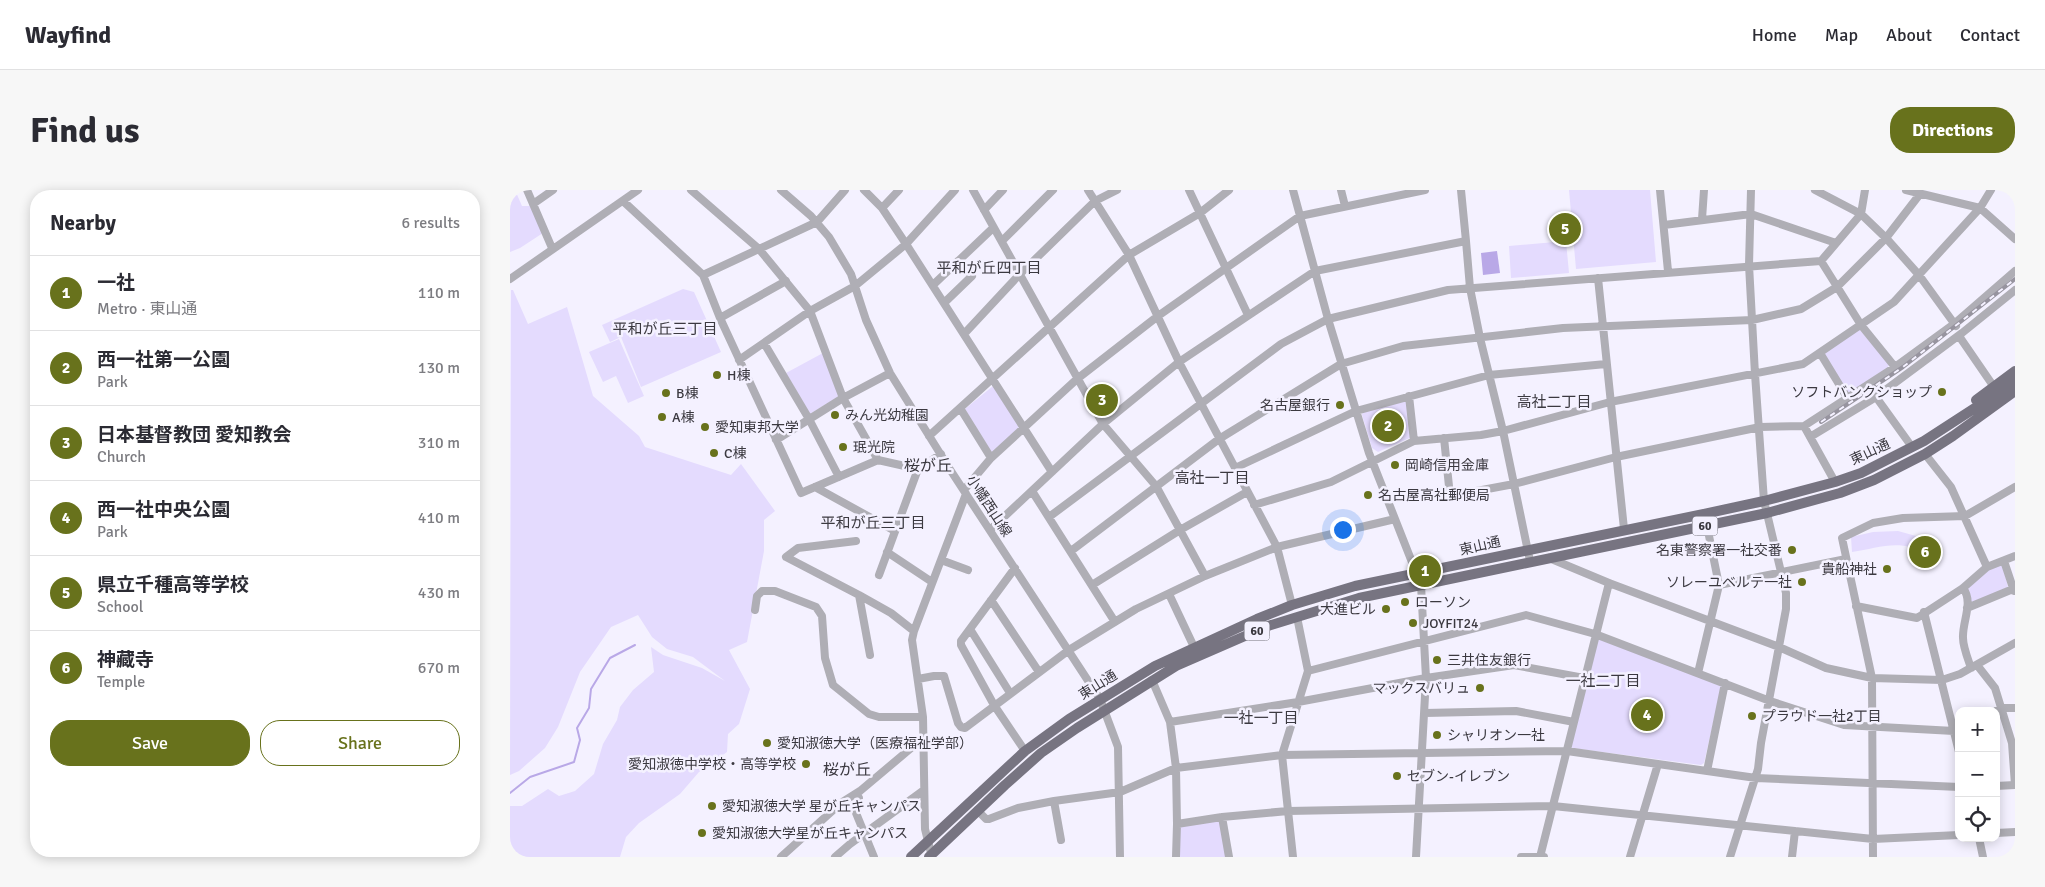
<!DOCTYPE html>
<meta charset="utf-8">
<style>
:root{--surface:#fff;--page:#f7f7f7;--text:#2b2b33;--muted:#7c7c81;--line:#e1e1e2;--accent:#68721c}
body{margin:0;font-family:Signika,"Noto Sans JP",sans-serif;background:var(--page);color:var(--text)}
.controls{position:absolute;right:15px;bottom:15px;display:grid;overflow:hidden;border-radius:10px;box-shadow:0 2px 12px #0003}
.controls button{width:45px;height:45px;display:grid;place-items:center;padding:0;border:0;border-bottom:1px solid var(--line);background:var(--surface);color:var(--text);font:25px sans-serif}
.you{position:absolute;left:832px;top:339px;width:18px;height:18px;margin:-12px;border:4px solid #fff;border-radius:50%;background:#1a73e8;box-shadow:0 0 0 8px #1a73e833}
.badge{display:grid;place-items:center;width:32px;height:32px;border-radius:50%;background:var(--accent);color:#fff;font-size:16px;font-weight:700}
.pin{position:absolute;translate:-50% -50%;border:2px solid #fff;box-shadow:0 1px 5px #0006}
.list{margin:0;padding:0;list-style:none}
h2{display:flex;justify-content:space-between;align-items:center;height:65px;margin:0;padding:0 20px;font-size:21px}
h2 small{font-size:16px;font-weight:400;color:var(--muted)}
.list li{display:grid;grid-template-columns:32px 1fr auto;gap:15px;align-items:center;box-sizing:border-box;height:75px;padding:0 20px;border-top:1px solid var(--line)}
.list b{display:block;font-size:19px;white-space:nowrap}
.list p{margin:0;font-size:16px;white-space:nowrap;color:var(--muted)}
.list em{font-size:16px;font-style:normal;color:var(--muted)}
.actions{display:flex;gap:10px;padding:15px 20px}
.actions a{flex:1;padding:11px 0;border:1px solid var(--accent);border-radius:20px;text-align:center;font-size:18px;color:var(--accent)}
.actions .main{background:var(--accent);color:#fff}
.icon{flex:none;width:28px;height:28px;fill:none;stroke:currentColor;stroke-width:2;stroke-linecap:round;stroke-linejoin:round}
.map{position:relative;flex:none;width:1505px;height:667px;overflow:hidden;border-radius:20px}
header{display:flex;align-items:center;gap:30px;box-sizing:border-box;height:70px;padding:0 25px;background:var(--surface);border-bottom:1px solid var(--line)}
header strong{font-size:24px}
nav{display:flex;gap:28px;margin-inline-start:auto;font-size:18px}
.intro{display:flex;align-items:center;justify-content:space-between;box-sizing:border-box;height:120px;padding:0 30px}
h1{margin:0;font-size:35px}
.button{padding:12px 22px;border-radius:20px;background:var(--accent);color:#fff;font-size:18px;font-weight:700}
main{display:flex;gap:30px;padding:0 30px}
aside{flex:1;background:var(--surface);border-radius:20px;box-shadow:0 2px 12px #0003}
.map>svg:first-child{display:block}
</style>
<header>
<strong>Wayfind</strong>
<nav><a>Home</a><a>Map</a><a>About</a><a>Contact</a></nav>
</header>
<div class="intro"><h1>Find us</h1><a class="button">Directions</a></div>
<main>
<aside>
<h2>Nearby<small>6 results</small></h2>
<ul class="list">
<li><span class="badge">1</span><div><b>一社</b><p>Metro · 東山通</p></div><em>110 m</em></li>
<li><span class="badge">2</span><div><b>西一社第一公園</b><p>Park</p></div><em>130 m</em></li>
<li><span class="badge">3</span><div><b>日本基督教団 愛知教会</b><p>Church</p></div><em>310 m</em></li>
<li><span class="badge">4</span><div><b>西一社中央公園</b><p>Park</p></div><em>410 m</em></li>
<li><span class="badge">5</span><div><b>県立千種高等学校</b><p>School</p></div><em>430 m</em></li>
<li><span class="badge">6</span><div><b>神藏寺</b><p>Temple</p></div><em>670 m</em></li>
</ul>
<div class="actions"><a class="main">Save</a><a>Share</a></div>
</aside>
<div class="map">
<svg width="1505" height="667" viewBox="0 0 1505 667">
<rect width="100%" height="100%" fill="#f4f1ff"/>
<path fill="#e4dbfe" d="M0 0H5L12 16H22L33 43 10 58 0 62Z
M1059 0H1140L1146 72 1066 79Z
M1056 51 1059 83 1001 88 999 56Z
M173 99 184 102 211 162 131 197 111 147 100 152 92 135Z
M1 100H3L18 134 57 117 83 206 129 246 135 257 221 285 231 274 265 321 254 330V361L237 452 219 460 240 499 229 534 218 544 217 562 189 582 170 604 129 633 116 647 110 667H0V616H12L38 599 49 606 65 601 84 584 93 554 107 530 110 517 123 500 144 482 141 457 153 465 192 478 215 491 183 467 157 459 142 447 128 425 101 437 70 482 48 537 35 558 9 581 0 585Z
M1349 139 1379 174 1378 177 1338 204 1313 164Z
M109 149 134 206 118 213 106 186 93 192 79 162Z
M313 163 329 206 300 224 276 183Z
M483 196 509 237 483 265 455 219Z
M896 209 902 247 868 262 862 258 852 225 853 221Z
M1388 341 1406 346 1407 351 1402 368H1400L1401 357C1380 352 1363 359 1342 362L1341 347 1363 342Z
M1490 375 1493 376 1498 397 1465 412H1460L1457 398 1478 379Z
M1091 449 1212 494 1194 573 1191 575 1062 558 1061 556 1087 451Z
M709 629 717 667H668V636Z"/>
<path fill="#b9a8e7" d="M987 61 990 83 973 85 971 63Z"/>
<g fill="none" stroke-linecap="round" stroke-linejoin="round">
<path stroke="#b9a8e7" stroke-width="2" d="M0 603 20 587 64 572 70 550 67 538 79 518 81 499 100 468 125 455"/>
<path stroke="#afaeb5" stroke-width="8" d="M17 0 42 58
M181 0 249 59 300 121 333 208 368 270 408 279 431 264
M271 0 301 26 319 47 341 84 356 130 380 183 441 281 590 509 608 557 610 667
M354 0 372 18 396 54 542 282
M463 0 593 234 646 296 695 386
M578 0 619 65 669 172 767 357 782 415
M679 0 738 125
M783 0 818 129 859 263 911 395 916 488 906 667
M831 0 835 16
M951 0 956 51
M1150 0 1158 81
M1305 0 1351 24 1376 48 1409 85 1446 136
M1396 0 1470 18 1505 49
M113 11 193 85 210 128 291 303 368 270
M23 14 43 0
M372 18 389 0
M474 20 493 0
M1192 29 1194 0
M1154 35 1241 24 1326 53
M493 50 543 0
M1311 71 1351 135 1385 177
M193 85 307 32 335 0
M1088 88 1114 339
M0 89 128 0
M423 95 483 38
M434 113 462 86 448 71
M210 128 276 91
M454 144 509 85 585 11 607 0
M1449 146 1484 197
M254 153 299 229 329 287
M1310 163 1338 209
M229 170 300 121 345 96 396 54 445 0
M899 206 904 251
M1366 207 1402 257
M450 218 481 268
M1294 236 1325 292
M419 246 619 65 690 23 719 0
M1300 247 1366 207 1452 143 1505 100
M934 248 940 306 1004 294 1106 267 1250 237 1294 236 1385 177 1444 134 1505 81
M266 250 333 208 380 183
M1415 264 1441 297 1477 377
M725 278 846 221 979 185 1096 174
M305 297 385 341
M454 300 481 268 567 189 648 126 790 26 915 0
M522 301 605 432
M744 315 821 292 904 251 971 245 993 241 1100 212 1293 174 1384 112 1470 18 1481 0
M539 327 771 154 818 129 938 100 1311 71 1351 24 1355 0
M480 340 593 234 669 172 805 81 956 51 960 98 970 148 993 241 1020 371
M346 351 288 358 276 367 349 405
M561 361 709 249 831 174 893 156 1053 138 1242 130 1291 119 1327 97 1376 48 1410 4
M377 362 422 392
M1039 368 1099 393 1269 457 1316 478 1362 488 1432 490 1450 484 1505 453
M431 370 458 380
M1494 371 1504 401
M505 378 451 451V455L484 515 515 561
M369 385 408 279
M582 395 670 340 737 302
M1209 395 1336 369
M1453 398C1464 412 1452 432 1453 448 1453 457 1458 469 1461 478
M659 404 684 457
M481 410 529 482
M1346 416 1407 428 1453 398 1477 377 1505 366
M1457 418 1503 399
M245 420 247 406 252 401H265L306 417 312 426 315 468 323 495 359 524 369 527H413
M1414 422 1449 562
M787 427 798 481
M460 439 500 503
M360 465 349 405 381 423 404 441
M1467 475 1485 498 1502 553 1505 595
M1188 483 1209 395 1197 336
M408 489 424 486H434L448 533 451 537 455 538 559 460 626 419 695 386 767 357 885 329
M642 490 660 532 666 578 667 634 666 667
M1486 521 1491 518H1505
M915 523 1006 521 1064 532
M660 532 788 512 916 488 1004 475 1074 488
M1197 581 1215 493
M1486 596 1505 595
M346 604 349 608 346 623 364 667
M544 611 610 602 666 578 772 565 913 563 1057 561 1246 588 1449 597
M467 620 476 629H479L508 618 544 611 551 650
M712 627 719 667
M667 634 712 627 778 621 1043 616 1363 649 1449 645
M1486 643 1505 642
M1469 648 1473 667
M271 667 331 613 350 601 413 548
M325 667 340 654 414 600
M422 667 415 639 413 527 402 450 404 441 456 304
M783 667 772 565 798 481 1016 425 1085 444 1260 511 1334 535 1444 541 1449 539
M1011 667H1034
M1030 667 1099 393
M1120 667 1148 574
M1220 667 1248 579 1251 553 1276 419V403L1254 311 1245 184 1239 75 1241 0
M1282 667 1285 641
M1363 667 1362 488 1332 348 1363 333 1393 328 1455 326 1505 297"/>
<path stroke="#777481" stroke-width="10" d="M1466 210 1505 181
M401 667 515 561 559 529 645 476 747 429 782 415 845 396 1189 325 1254 311 1325 292 1351 283 1414 251 1505 192
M419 667 495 595 531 563 567 538 666 476 758 436 849 408 1257 323 1330 303 1364 290 1415 264 1443 246 1505 201"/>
<defs>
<path id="rail" d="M1311 232 1393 177 1505 89"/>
</defs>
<use href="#rail" stroke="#97949f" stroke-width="4"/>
<use href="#rail" stroke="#f4f1ff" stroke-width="2" stroke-dasharray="5.5" stroke-linecap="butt"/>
</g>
<g fill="#68721c" stroke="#f4f1ff" stroke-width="2">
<circle cx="207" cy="185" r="5"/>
<circle cx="1432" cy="202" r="5"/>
<circle cx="156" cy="203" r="5"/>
<circle cx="830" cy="215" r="5"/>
<circle cx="325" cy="225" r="5"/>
<circle cx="152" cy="227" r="5"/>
<circle cx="195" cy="237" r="5"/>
<circle cx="333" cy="257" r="5"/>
<circle cx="204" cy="263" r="5"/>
<circle cx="885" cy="275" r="5"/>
<circle cx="858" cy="305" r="5"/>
<circle cx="1282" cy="360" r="5"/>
<circle cx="1377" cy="379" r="5"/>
<circle cx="1292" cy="392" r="5"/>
<circle cx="895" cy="412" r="5"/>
<circle cx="876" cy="419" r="5"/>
<circle cx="903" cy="433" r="5"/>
<circle cx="927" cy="470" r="5"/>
<circle cx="970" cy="498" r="5"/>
<circle cx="1242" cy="526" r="5"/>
<circle cx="927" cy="545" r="5"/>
<circle cx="257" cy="553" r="5"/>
<circle cx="296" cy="574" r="5"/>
<circle cx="887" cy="586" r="5"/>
<circle cx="202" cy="616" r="5"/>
<circle cx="192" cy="643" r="5"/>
</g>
<g text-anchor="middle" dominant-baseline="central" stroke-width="5" stroke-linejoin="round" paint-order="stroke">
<g fill="#f4f1ff" stroke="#727079" stroke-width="1">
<rect x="1182.5" y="326.5" width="25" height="19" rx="4"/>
<rect x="734.5" y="431.5" width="25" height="19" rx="4"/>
</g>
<g font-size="12" font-weight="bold" fill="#3b3940">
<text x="1195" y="336">60</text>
<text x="747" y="441">60</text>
</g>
<g font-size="14" fill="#3b3940" stroke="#f4f1ff" text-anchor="start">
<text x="217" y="185">H棟</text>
<text x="1422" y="202" text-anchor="end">ソフトバンクショップ</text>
<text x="166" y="203">B棟</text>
<text x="820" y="215" text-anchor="end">名古屋銀行</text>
<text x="335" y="225">みん光幼稚園</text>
<text x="162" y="227">A棟</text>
<text x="205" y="237">愛知東邦大学</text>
<text x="343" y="257">珉光院</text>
<text x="214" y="263">C棟</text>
<text x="895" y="275">岡崎信用金庫</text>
<text x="868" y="305">名古屋高社郵便局</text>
<text x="1272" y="360" text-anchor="end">名東警察署一社交番</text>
<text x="1367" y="379" text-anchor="end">貴船神社</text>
<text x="1282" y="392" text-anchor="end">ソレーユベルテ一社</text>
<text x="905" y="412">ローソン</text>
<text x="866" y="419" text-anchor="end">大進ビル</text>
<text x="913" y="433">JOYFIT24</text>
<text x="937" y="470">三井住友銀行</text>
<text x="960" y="498" text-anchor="end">マックスバリュ</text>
<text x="1252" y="526">プラウド一社2丁目</text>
<text x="937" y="545">シャリオン一社</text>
<text x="267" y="553">愛知淑徳大学（医療福祉学部）</text>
<text x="286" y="574" text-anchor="end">愛知淑徳中学校・高等学校</text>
<text x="897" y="586">セブン-イレブン</text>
<text x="212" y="616">愛知淑徳大学 星が丘キャンパス</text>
<text x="202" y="643">愛知淑徳大学星が丘キャンパス</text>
</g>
<g font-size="14" fill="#3b3940" stroke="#f4f1ff">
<text transform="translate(1360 262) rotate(-25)">東山通</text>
<text transform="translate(479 316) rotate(57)">小幡西山線</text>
<text transform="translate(970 356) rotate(-13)">東山通</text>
<text transform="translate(588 495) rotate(-32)">東山通</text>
</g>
<g font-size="15" fill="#3b3940" stroke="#f4f1ff">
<text x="479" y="78">平和が丘四丁目</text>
<text x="155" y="139">平和が丘三丁目</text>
<text x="1044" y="212">高社二丁目</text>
<text x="702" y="288">高社一丁目</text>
<text x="363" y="333">平和が丘三丁目</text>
<text x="1093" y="491">一社二丁目</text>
<text x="751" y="528">一社一丁目</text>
</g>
<g font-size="16" fill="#3b3940" stroke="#f4f1ff">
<text x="418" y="276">桜が丘</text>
<text x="337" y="580">桜が丘</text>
</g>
</g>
</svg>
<div class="controls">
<button>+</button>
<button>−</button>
<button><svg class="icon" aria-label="locate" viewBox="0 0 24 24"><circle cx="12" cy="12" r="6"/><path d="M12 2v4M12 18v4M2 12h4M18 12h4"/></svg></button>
</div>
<div class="you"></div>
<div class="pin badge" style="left:915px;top:381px">1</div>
<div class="pin badge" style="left:878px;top:236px">2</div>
<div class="pin badge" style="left:592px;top:210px">3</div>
<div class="pin badge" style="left:1137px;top:525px">4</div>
<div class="pin badge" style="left:1055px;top:39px">5</div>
<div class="pin badge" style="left:1415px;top:362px">6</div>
</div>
</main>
